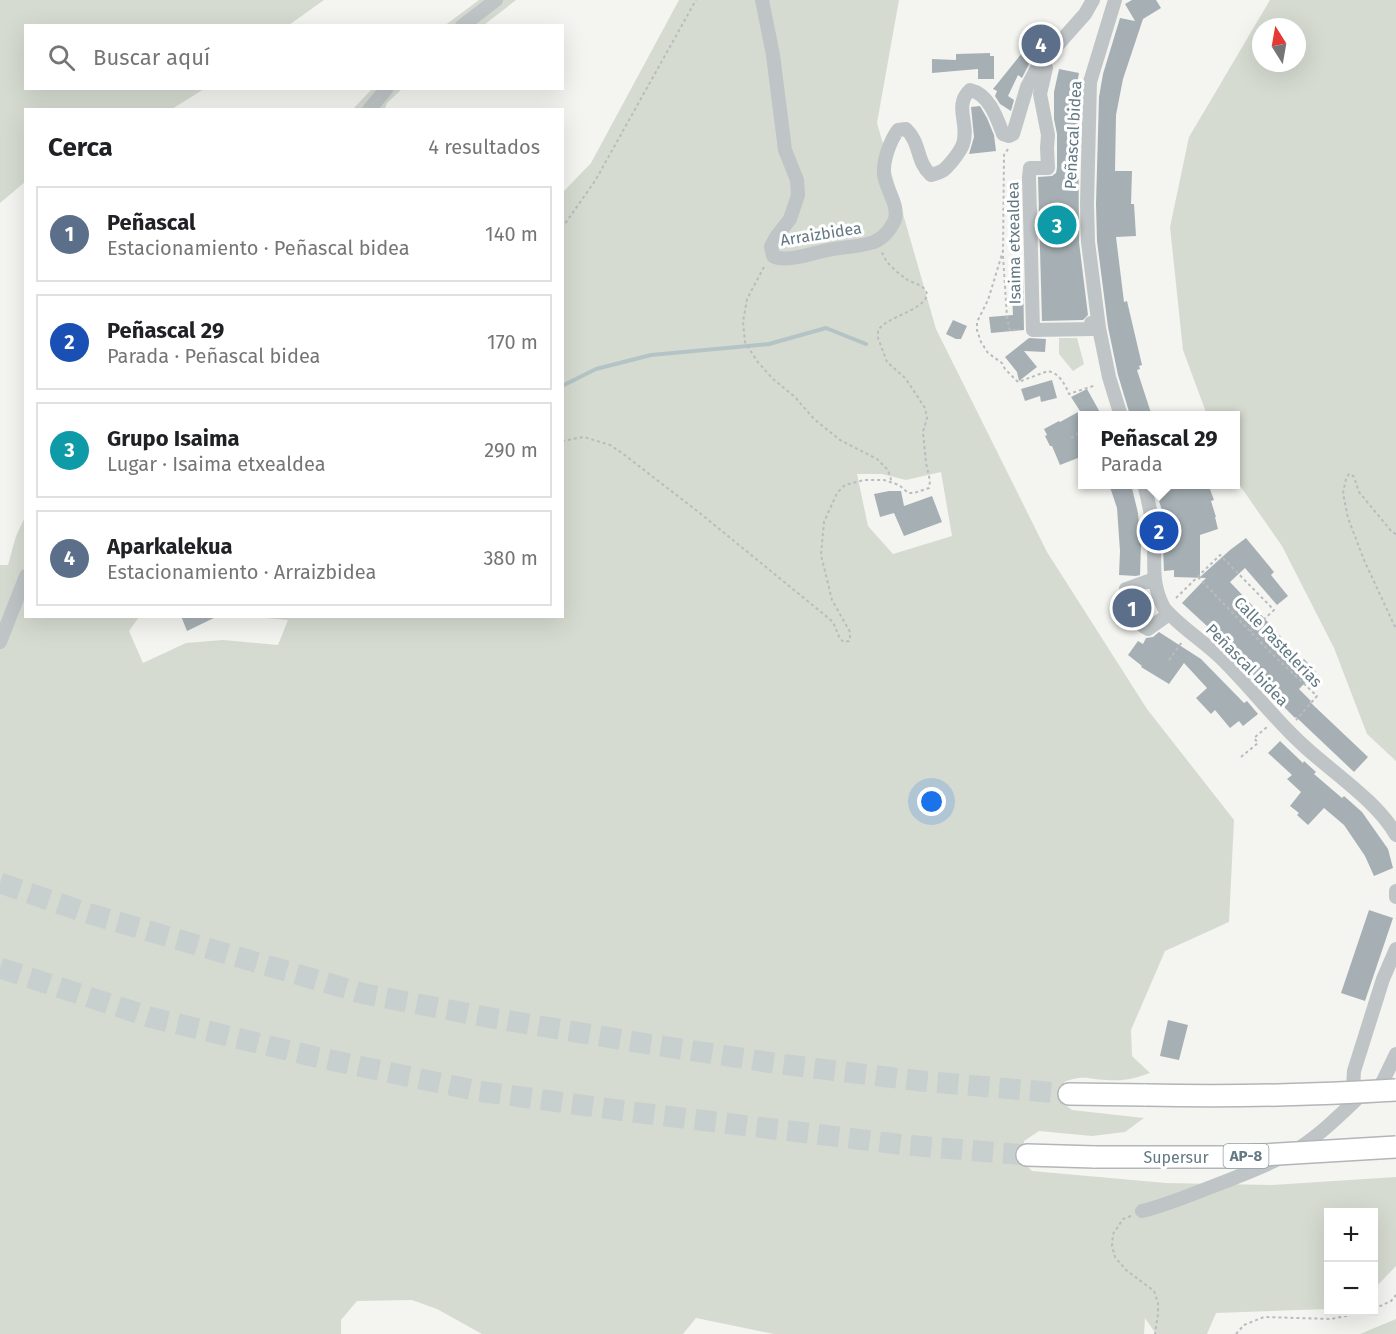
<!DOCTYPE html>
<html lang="es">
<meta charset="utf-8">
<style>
:root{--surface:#fff;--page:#f2f2f2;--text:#202124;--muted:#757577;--line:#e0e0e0;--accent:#e9331b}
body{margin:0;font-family:"Fira Sans",sans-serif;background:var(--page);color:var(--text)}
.controls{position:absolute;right:18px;bottom:18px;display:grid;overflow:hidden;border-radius:0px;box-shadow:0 6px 24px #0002}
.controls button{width:54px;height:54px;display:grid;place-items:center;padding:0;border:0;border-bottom:2px solid var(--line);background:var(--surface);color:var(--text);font:30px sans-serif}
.compass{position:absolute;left:1252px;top:18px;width:54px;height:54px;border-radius:50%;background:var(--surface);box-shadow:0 6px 24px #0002;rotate:349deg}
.you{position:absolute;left:932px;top:802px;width:21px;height:21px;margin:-15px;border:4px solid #fff;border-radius:50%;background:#1a73e8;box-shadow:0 0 0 9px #1a73e833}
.badge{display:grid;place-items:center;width:39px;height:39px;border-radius:50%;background:var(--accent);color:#fff;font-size:20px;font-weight:700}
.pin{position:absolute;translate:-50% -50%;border:3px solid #fff;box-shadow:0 2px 6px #0006}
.popup{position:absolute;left:1078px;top:411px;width:162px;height:78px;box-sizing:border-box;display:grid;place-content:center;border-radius:0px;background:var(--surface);filter:drop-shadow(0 2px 4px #0005);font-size:20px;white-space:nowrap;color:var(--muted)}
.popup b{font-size:22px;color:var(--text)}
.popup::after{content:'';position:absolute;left:50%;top:100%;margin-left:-12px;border:12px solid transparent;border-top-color:var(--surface)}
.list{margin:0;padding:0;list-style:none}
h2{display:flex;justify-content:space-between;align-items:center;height:78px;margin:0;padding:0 24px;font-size:26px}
h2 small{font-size:20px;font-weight:400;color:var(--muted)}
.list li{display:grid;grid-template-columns:39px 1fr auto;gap:18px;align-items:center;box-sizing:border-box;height:96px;margin:0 12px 12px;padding:0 12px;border:2px solid var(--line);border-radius:0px}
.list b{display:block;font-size:22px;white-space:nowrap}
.list p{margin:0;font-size:20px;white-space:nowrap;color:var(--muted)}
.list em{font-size:20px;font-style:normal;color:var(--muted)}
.icon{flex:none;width:33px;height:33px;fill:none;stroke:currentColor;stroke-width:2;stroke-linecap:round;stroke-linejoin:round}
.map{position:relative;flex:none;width:1396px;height:1334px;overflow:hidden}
.search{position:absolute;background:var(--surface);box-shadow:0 6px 24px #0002;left:24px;top:24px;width:540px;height:66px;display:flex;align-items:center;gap:15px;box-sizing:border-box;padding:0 21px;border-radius:0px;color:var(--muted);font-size:22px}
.panel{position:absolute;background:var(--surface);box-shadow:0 6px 24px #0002;left:24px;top:108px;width:540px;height:510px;border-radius:0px}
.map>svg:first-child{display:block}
</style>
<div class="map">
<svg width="1396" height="1334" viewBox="0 0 1396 1334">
<rect width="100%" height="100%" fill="#f4f4f0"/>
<path fill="#d6dbd1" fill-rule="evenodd" d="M0 0H324L289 25 26 26V88L204 89 172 109 26 110 25 182 0 203Z
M479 0H516L484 25 444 26Z
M679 0H899L877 123 936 329 1047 552 1147 709 1234 820 1229 922 1165 951 1131 1030 1132 1056 1150 1073C1133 1079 1126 1081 1107 1080 1088 1080 1085 1074 1064 1082L1061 1095 1063 1103 1072 1110 1144 1118 1125 1132 1092 1136 1039 1131 1024 1141 1022 1160 1032 1171 1166 1183 1272 1185 1396 1177V1266L1374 1289V1212H1328V1309L1216 1313 1207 1334H1156L1145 1318 1144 1334H774L696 1318 683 1334H482L437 1309 412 1300 357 1301 341 1320V1334H0V565H8L16 536 25 517 26 616 139 617 129 631 143 663 186 643 223 640 278 645 288 620 254 617 562 616 563 192 591 163ZM941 472 952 536 893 554 868 526 857 474H882L906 480Z
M1270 0H1396V761L1367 734 1334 648 1282 546 1236 480V416L1207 415 1183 350 1170 227 1189 137ZM1261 27H1297V63H1261Z
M372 89H402L387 103 385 109 352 110Z
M1059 338H1077L1084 364 1073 371 1059 354Z
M1396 1319V1334H1360Z"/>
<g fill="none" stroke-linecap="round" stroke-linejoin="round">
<path stroke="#b4c4c6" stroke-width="4" d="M562 386 596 369 651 355 769 344 826 328 866 344"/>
</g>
<path fill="#a6b0b4" d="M1132 0H1156L1161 8 1143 19 1123 79 1116 115 1115 171H1132L1131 204H1134L1136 236 1116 237 1124 302 1127 301 1142 365 1139 366 1140 369 1137 370 1152 416 1130 415 1118 375 1108 327 1097 241 1096 204 1099 97 1103 74 1120 18 1135 21 1125 4Z
M1026 48 1030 50 1025 60 1029 64 1022 78 1018 75 1008 96 1014 100 1011 111 1000 104 995 96 997 91 993 89Z
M990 53V56H994V79H978V69L932 73V59L956 60V54Z
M1059 69 1079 73 1075 95H1078L1079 242 1088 315 1083 320 1042 321 1038 177 1052 176 1056 173 1057 168V134L1054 119V92Z
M980 106 987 118 994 135 996 151 969 154 974 137 971 107Z
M1023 274 1024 330 991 333 989 317 1013 315 1011 275Z
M953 320 967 326 961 339H956L946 334Z
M1029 338 1046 339 1045 352 1024 351 1037 367 1019 381 1017 372 1005 357Z
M1052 380 1057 398 1041 402 1040 396 1025 401 1021 389Z
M1087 389 1102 416 1083 415V456L1060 465 1052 446H1050L1045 436 1047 435 1044 429 1059 421 1060 422 1080 411 1071 397Z
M1119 484H1131L1138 513 1141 544 1140 575 1136 576 1119 575 1120 551 1117 508 1110 487Z
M1154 484H1208L1214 500 1211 501 1216 517H1215L1218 529 1200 535V577L1230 550 1246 538 1274 572 1271 575 1288 596 1277 605 1245 568 1230 582 1266 620 1282 638 1281 639 1302 661 1304 659 1316 672 1299 689 1311 701 1310 702 1368 757 1354 772 1296 717 1295 718 1266 689 1267 687 1230 653 1233 650 1182 603 1206 578 1174 577V570L1164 571 1162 524H1166Z
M889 491H901L904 506 932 496 942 522 904 536 894 513 880 517 874 494Z
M181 616H218L187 631Z
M1159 632 1201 659 1244 703 1247 701 1258 714 1243 726 1239 721 1230 728 1215 710 1211 714 1196 698 1207 688 1184 663 1169 684 1141 667 1142 666 1128 655 1138 641 1143 644 1146 638 1153 637Z
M1280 741 1303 763 1304 761 1316 772 1314 774 1342 798 1344 796 1362 812 1388 849 1393 868 1374 876 1365 856 1344 825 1324 808 1308 825 1297 815 1299 813 1290 806 1301 792 1287 779 1292 775 1268 753Z
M1369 910 1393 918 1365 1001 1341 993Z
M1168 1020 1188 1025 1179 1060 1160 1056Z"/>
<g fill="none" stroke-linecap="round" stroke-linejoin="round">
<path stroke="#c8cfcf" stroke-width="21" stroke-dasharray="21 10" stroke-linecap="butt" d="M0 883 87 913 365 994 492 1018 648 1044 780 1064 921 1081 1069 1094
M0 968 153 1018 316 1057 478 1091 633 1112 906 1145 1027 1155"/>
<defs>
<path id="highway" d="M1069 1094 1146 1095
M1027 1155 1095 1157"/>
</defs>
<use href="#highway" stroke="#b2b6b9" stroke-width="24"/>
<path stroke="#b9bcbe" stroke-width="2" stroke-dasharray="3 3" stroke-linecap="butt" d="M1008 149 1004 155 1003 251 988 300 977 322V330L981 342 988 353 1002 363 1005 369 1018 382 1048 371C1059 373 1065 384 1069 394L1096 385
M562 228 595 181 696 0
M1003 256 1007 317 1010 331 1019 329
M764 267 747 299 743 322 745 342 757 361 773 379 795 397 814 419 840 440 877 459 888 470 892 483
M1071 438 1082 431
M562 441 584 437 610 445 622 453 701 514 821 612 833 622 840 639 844 642 849 641 850 637V632L832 600 821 555 824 522 837 493 845 485 864 480H884L899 485 908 493H914L929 488 930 481 926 463 923 432 927 418 925 408 906 379 887 362 878 338V330C882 325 887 322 893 319 901 314 932 304 926 291 922 284 912 283 906 279 897 272 885 263 882 252
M1396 534 1392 532 1359 492 1354 477 1351 474H1349L1346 479 1343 493 1348 518 1364 560 1396 629
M1198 577 1270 652 1317 696 1296 720
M1176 598 1220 555 1274 610 1251 631
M1169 660 1182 642
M1241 757 1258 743 1254 738 1267 727
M1131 1216 1123 1219 1113 1234 1112 1246 1115 1257 1126 1270 1154 1291 1158 1303V1314L1155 1334
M1374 1309 1391 1301 1396 1295
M1236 1334 1244 1325 1264 1317 1331 1319 1366 1312"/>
<path stroke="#bfc4c6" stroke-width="14" d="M762 0 773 55 785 150 797 180 798 195 790 219 776 237 771 247 773 256C786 263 813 253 828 250 842 247 860 247 874 242 881 239 887 233 891 227 892 224 895 222 895 219 899 204 885 188 884 174 883 160 890 141 898 130L906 129C921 143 916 162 931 175 944 171 944 171 953 160 957 155 961 150 963 144 970 124 953 106 970 90 989 94 997 118 1003 134L1009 136 1013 134 1027 87 1037 68 1085 14 1093 0
M1115 0 1090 82 1087 204 1088 242 1099 328 1109 377 1121 416
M462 26 496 0
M1046 68 1040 94 1048 135 1047 148 1048 168H1030L1029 177 1033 330 1092 329 1091 323 1098 322
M369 110 387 88
M1144 484C1149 503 1153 520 1154 540 1155 567 1151 583 1164 608 1182 629 1207 643 1226 663 1253 690 1276 721 1304 746 1332 772 1378 802 1396 835
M1154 579 1126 589V593C1131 605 1135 624 1148 629L1169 614
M0 642 26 576
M1396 891V897
M1396 949 1383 979 1354 1071 1353 1089 1359 1097 1370 1096 1383 1081 1396 1054
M1142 1211C1170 1204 1197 1192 1224 1182 1249 1172 1276 1162 1299 1148 1322 1133 1340 1115 1359 1097"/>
<use href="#highway" stroke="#fff" stroke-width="21"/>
<defs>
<path id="highway-bridge" d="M1146 1095C1229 1097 1313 1095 1396 1090
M1095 1157H1230L1396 1147"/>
</defs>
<use href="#highway-bridge" stroke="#b2b6b9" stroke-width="24" stroke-linecap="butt"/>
<use href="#highway-bridge" stroke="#fff" stroke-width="21"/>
</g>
<g text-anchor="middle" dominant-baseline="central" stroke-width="6" stroke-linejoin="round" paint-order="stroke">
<rect fill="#fff" stroke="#91a0a8" stroke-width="1.5" x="1223.5" y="1144" width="45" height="24" rx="4.5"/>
<g font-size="15" font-weight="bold" fill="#627882">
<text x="1246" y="1156">AP-8</text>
</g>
<g font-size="16" fill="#627882" stroke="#fff">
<text transform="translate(1073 135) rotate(-87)">Peñascal bidea</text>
<text transform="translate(821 234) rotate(-9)">Arraizbidea</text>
<text transform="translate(1014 243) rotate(-91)">Isaima etxealdea</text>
<text transform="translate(1278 642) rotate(46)">Calle Pastelerías</text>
<text transform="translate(1247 665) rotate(45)">Peñascal bidea</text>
<text x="1176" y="1157">Supersur</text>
</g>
</g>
</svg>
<div class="controls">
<button>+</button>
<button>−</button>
</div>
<svg class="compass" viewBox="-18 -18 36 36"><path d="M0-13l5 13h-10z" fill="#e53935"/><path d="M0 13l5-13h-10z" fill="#757577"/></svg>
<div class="you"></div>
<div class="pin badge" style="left:1132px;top:608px;background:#5c6f8a">1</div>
<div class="pin badge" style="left:1159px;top:531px;background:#1a4fb4">2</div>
<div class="popup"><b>Peñascal 29</b>Parada</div>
<div class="pin badge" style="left:1057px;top:225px;background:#0f9aa8">3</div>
<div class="pin badge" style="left:1041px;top:44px;background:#5c6f8a">4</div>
<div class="search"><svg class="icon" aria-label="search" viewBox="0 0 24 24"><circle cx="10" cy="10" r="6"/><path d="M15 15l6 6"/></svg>Buscar aquí</div>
<section class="panel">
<h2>Cerca<small>4 resultados</small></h2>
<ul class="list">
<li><span class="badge" style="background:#5c6f8a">1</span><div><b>Peñascal</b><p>Estacionamiento · Peñascal bidea</p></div><em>140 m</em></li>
<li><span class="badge" style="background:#1a4fb4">2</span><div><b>Peñascal 29</b><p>Parada · Peñascal bidea</p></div><em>170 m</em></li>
<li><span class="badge" style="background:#0f9aa8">3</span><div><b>Grupo Isaima</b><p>Lugar · Isaima etxealdea</p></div><em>290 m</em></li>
<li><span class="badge" style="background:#5c6f8a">4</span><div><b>Aparkalekua</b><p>Estacionamiento · Arraizbidea</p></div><em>380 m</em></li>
</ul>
</section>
</div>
